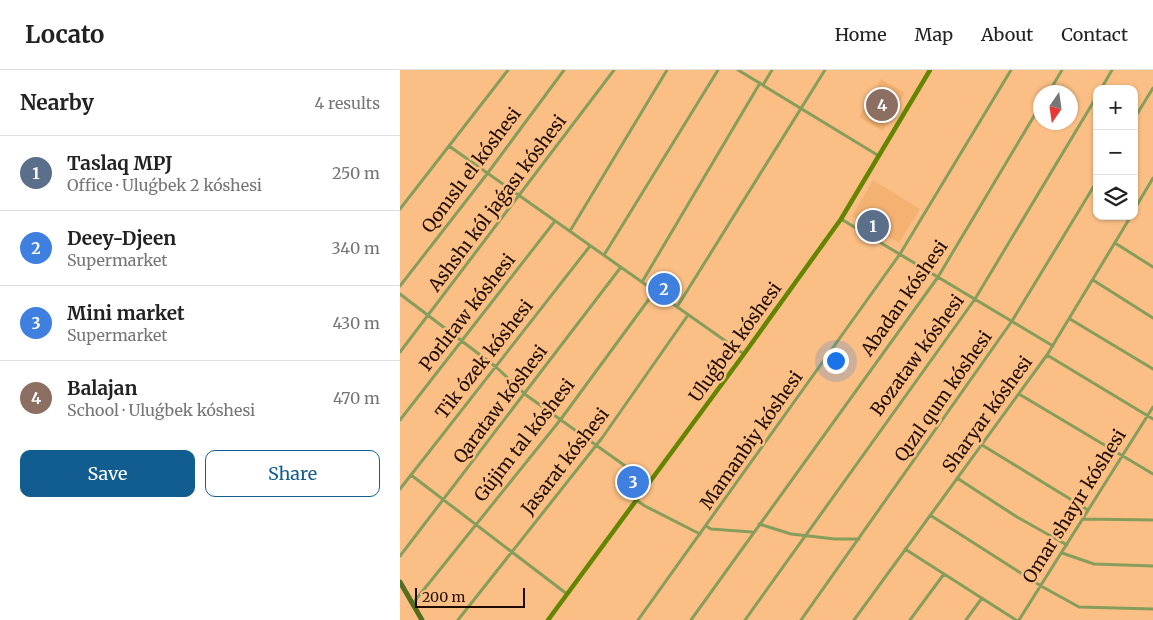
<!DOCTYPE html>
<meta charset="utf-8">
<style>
:root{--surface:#fff;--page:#f6f6f6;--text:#222;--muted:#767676;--line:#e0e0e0;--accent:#115d90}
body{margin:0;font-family:Merriweather,serif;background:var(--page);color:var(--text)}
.controls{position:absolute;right:15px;top:15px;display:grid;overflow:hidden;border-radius:10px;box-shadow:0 1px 4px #0004}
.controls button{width:45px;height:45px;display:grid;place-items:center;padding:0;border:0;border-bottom:1px solid var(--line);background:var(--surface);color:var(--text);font:25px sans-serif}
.compass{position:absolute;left:633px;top:15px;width:45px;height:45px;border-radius:50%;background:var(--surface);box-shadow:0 1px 4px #0004;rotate:193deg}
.scale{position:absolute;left:15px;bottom:12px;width:110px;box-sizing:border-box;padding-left:5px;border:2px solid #1f0b00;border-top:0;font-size:14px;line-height:18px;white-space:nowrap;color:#1f0b00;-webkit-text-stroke:4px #fbbf85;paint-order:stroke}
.you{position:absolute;left:435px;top:290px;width:18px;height:18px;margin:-12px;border:4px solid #fff;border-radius:50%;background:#1a73e8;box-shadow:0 0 0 8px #1a73e833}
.badge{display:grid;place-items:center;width:32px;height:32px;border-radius:50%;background:var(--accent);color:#fff;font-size:16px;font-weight:700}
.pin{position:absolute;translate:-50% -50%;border:2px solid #fff;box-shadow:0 1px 5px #0006}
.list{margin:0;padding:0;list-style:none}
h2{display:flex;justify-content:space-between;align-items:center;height:65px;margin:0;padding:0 20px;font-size:21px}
h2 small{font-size:16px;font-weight:400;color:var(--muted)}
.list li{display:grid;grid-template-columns:32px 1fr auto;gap:15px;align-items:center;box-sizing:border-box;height:75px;padding:0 20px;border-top:1px solid var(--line)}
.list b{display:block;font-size:19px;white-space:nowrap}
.list p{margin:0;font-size:16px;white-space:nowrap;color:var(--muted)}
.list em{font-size:16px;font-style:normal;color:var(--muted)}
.actions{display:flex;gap:10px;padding:15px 20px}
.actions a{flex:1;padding:11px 0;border:1px solid var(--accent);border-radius:10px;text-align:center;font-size:18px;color:var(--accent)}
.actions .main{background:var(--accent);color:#fff}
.icon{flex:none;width:28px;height:28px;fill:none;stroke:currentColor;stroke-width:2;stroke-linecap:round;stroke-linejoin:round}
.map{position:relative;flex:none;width:753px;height:550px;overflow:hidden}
header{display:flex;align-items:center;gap:30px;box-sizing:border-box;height:70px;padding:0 25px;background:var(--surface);border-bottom:1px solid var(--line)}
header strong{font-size:24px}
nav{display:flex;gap:28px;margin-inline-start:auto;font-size:18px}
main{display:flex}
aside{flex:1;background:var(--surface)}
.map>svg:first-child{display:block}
</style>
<header>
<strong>Locato</strong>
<nav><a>Home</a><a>Map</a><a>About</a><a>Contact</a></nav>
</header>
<main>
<aside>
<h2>Nearby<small>4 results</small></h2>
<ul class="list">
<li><span class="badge" style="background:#5c6f8a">1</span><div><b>Taslaq MPJ</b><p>Office · Uluǵbek 2 kóshesi</p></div><em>250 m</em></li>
<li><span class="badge" style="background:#3f7fe0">2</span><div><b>Deey-Djeen</b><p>Supermarket</p></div><em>340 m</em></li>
<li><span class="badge" style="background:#3f7fe0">3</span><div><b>Mini market</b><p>Supermarket</p></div><em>430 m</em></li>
<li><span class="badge" style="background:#8d6e63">4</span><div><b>Balajan</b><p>School · Uluǵbek kóshesi</p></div><em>470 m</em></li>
</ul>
<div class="actions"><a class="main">Save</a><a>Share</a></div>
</aside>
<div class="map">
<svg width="753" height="550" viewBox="0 0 753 550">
<rect width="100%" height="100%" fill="#fbbf85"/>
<path fill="#f4b272" d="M481 9 505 23 483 61 459 47Z
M473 110 520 139 499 173 452 146Z"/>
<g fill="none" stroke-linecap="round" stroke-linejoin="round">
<path stroke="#869d5b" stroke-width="3" d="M338 0 479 86
M363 15 372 0
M701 19 712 0
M649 22 662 0
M734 49 753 18
M49 76 344 284
M0 139 108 0
M734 140 753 108
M441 149 653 276
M170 161 267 0
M715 173 753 197
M204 185 318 0
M693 210 753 248
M242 212 360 13
M0 216 87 104 164 0
M0 224 96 297 126 325 249 413
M277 237 425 0
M670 249 753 299
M0 282 214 0
M647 285 753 349
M619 324 753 404
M0 350 155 151
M582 375 688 440
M11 405 167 524
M557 408 617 447 667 475
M0 419 190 176
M236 430 245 436 300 464
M530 445 641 516 679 537 753 539
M683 449 753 450
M359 454 391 464 435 469H459
M306 456 311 459 352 462
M505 479 616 550
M662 483 694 494 753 496
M0 486 221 197
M13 533 161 349 255 221
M58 550 202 368 288 245
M238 550 500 184 611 0
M291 550 538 207 640 36
M345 550 575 229 697 26
M401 550 612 251 697 111
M454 550 647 285 731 146
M510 550 544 504
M566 550 582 528
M619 550 753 337"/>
<path stroke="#648500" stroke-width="4.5" d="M148 550 344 284 441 149 530 0"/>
<path stroke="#556d1f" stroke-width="5" d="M0 512 22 550"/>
</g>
<g text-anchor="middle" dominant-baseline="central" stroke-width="5" stroke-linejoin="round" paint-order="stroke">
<g font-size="18" fill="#1f0b00" stroke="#fbbf85">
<text transform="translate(71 100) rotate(-53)">Qonıslı el kóshesi</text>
<text transform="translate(97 133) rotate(-53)">Ashshı kól jaǵası kóshesi</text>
<text transform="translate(504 228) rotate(-55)">Abadan kóshesi</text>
<text transform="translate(67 242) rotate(-52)">Porlıtaw kóshesi</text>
<text transform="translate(335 272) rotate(-54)">Uluǵbek kóshesi</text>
<text transform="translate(517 285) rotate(-54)">Bozataw kóshesi</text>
<text transform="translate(84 289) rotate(-52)">Tik ózek kóshesi</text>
<text transform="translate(543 326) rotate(-55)">Qızıl qum kóshesi</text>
<text transform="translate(100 334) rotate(-53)">Qarataw kóshesi</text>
<text transform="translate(587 344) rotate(-54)">Sharyar kóshesi</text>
<text transform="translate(124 370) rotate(-52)">Gújim tal kóshesi</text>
<text transform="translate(351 370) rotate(-55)">Mamanbiy kóshesi</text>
<text transform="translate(165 391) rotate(-52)">Jasarat kóshesi</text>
<text transform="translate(674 436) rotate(-58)">Omar shayır kóshesi</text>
</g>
</g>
</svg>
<div class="controls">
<button>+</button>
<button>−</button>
<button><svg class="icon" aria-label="layers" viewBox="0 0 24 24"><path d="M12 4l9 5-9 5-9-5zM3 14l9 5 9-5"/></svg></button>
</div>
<svg class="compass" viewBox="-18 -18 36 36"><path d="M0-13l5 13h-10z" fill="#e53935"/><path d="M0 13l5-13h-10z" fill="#767676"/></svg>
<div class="scale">200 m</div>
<div class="you"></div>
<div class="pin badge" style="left:473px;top:156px;background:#5c6f8a">1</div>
<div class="pin badge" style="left:264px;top:219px;background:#3f7fe0">2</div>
<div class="pin badge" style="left:233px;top:412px;background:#3f7fe0">3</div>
<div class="pin badge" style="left:482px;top:35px;background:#8d6e63">4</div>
</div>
</main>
